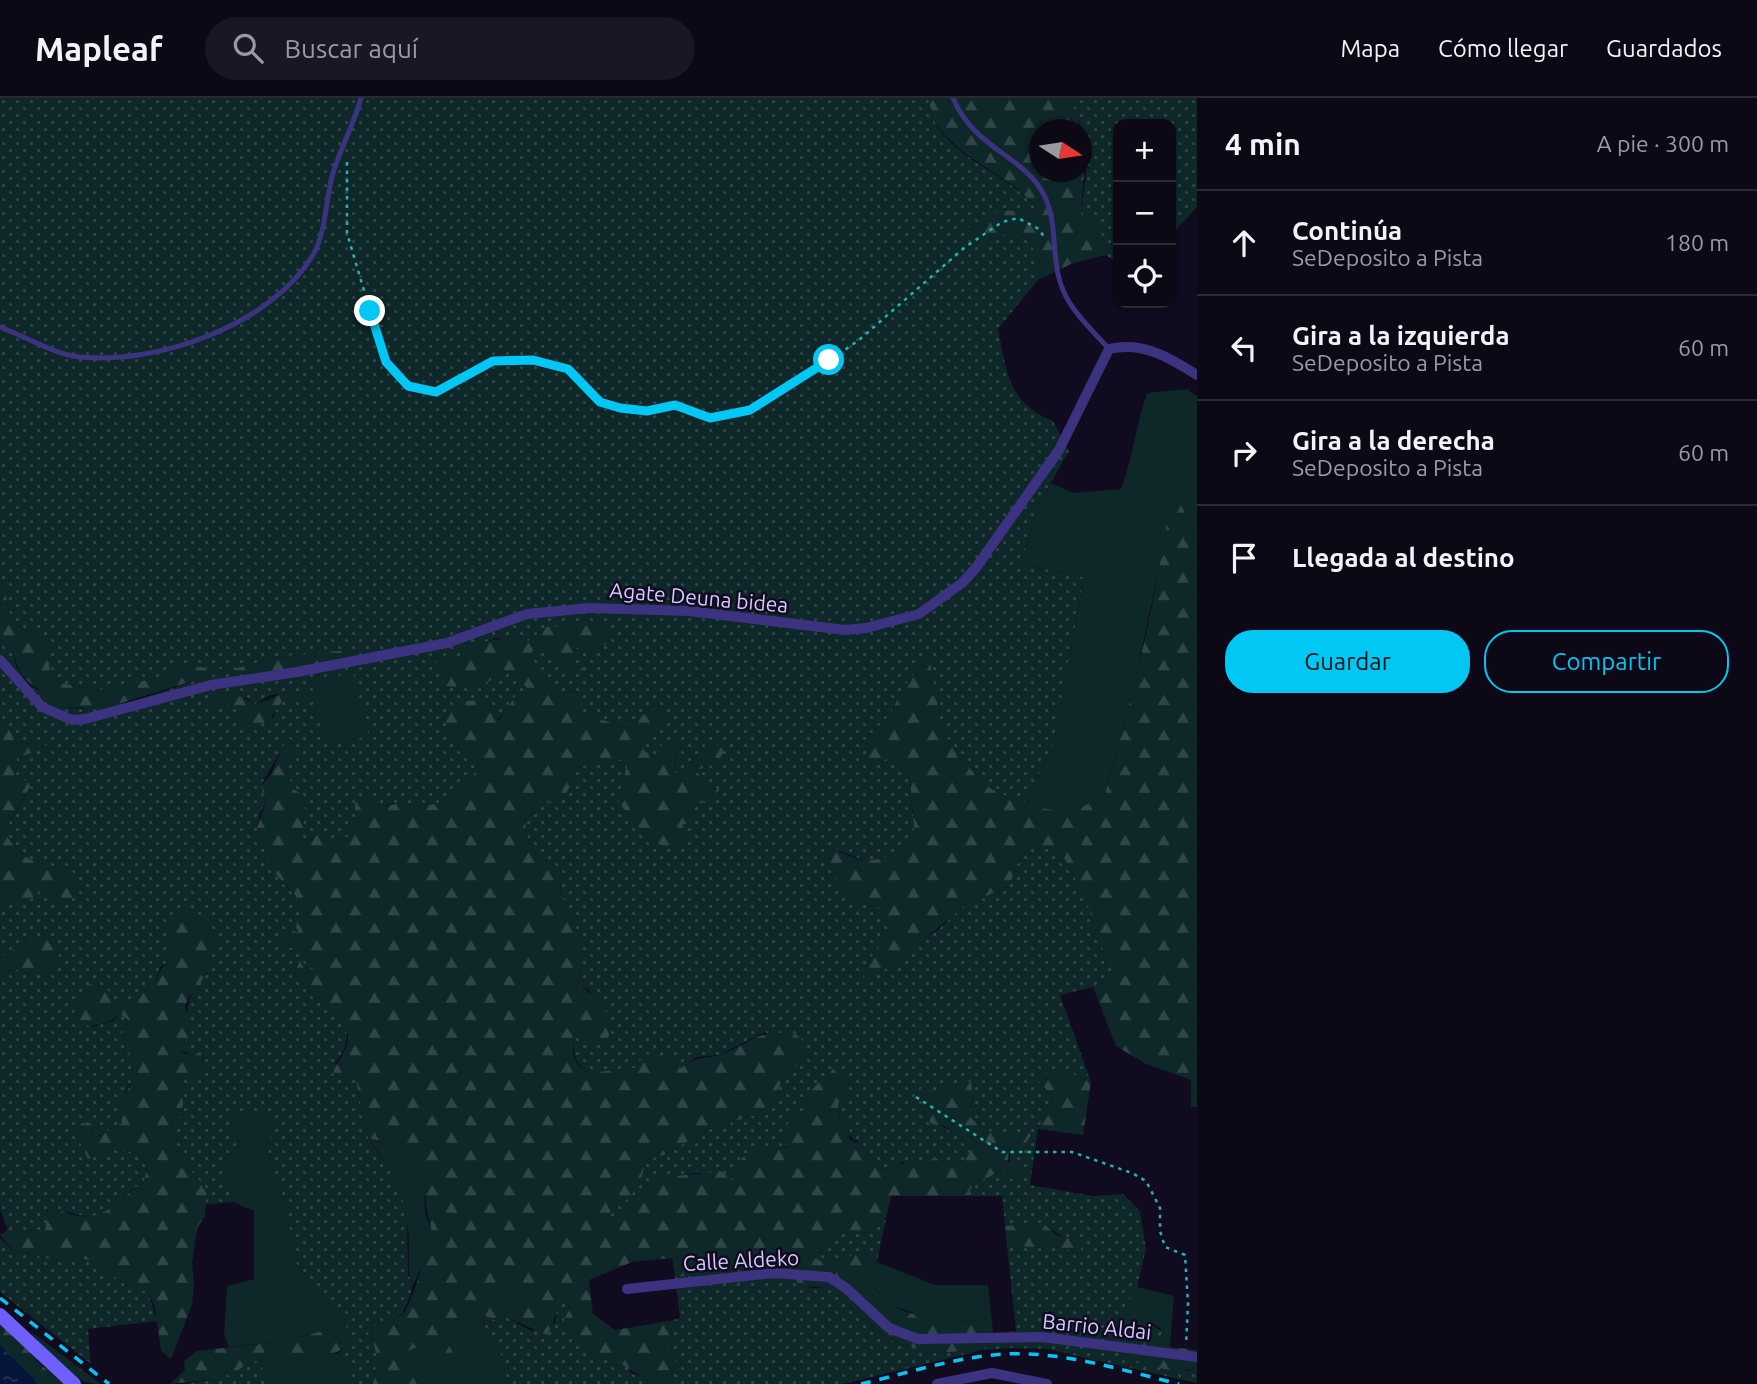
<!DOCTYPE html>
<html lang="es">
<meta charset="utf-8">
<style>
:root{--surface:#0c0816;--page:#1a1623;--text:#f1f3f6;--muted:#9a9aa1;--line:#2c2935;--accent:#00c7f3}
body{margin:0;font-family:Ubuntu,sans-serif;background:var(--page);color:var(--text)}
.controls{position:absolute;right:21px;top:21px;display:grid;overflow:hidden;border-radius:14px;box-shadow:0 2px 5px #0004}
.controls button{width:63px;height:63px;display:grid;place-items:center;padding:0;border:0;border-bottom:2px solid var(--line);background:var(--surface);color:var(--text);font:35px sans-serif}
.compass{position:absolute;left:1029px;top:21px;width:63px;height:63px;border-radius:50%;background:var(--surface);box-shadow:0 2px 5px #0004;rotate:102deg}
.stop{position:absolute;width:21px;height:21px;margin:-16px;border:5px solid #00c7f3;border-radius:50%;background:#fff}
.stop.end{background:#00c7f3;border-color:#fff;box-shadow:0 2px 7px #0008}
.list{margin:0;padding:0;list-style:none}
h2{display:flex;justify-content:space-between;align-items:center;height:91px;margin:0;padding:0 28px;font-size:30px}
h2 small{font-size:23px;font-weight:400;color:var(--muted)}
.list li{display:grid;grid-template-columns:46px 1fr auto;gap:21px;align-items:center;box-sizing:border-box;height:105px;padding:0 28px;border-top:2px solid var(--line)}
.list b{display:block;font-size:26px;white-space:nowrap}
.list p{margin:0;font-size:23px;white-space:nowrap;color:var(--muted)}
.list em{font-size:23px;font-style:normal;color:var(--muted)}
.actions{display:flex;gap:14px;padding:21px 28px}
.actions a{flex:1;padding:16px 0;border:2px solid var(--accent);border-radius:28px;text-align:center;font-size:24px;color:var(--accent)}
.actions .main{background:var(--accent);color:#111}
.icon{flex:none;width:38px;height:38px;fill:none;stroke:currentColor;stroke-width:2;stroke-linecap:round;stroke-linejoin:round}
.map{position:relative;flex:none;width:1197px;height:1286px;overflow:hidden}
header{display:flex;align-items:center;gap:42px;box-sizing:border-box;height:98px;padding:0 35px;background:var(--surface);border-bottom:2px solid var(--line)}
header strong{font-size:33px}
nav{display:flex;gap:38px;margin-inline-start:auto;font-size:24px}
.search{width:490px;height:63px;background:var(--page);display:flex;align-items:center;gap:18px;box-sizing:border-box;padding:0 24px;border-radius:38px;color:var(--muted);font-size:26px}
main{display:flex}
aside{flex:1;background:var(--surface)}
.map>svg:first-child{display:block}
</style>
<header>
<strong>Mapleaf</strong>
<div class="search"><svg class="icon" aria-label="search" viewBox="0 0 24 24"><circle cx="10" cy="10" r="6"/><path d="M15 15l6 6"/></svg>Buscar aquí</div>
<nav><a>Mapa</a><a>Cómo llegar</a><a>Guardados</a></nav>
</header>
<main>
<div class="map">
<svg width="1197" height="1286" viewBox="0 0 1197 1286">
<defs>
<pattern id="grass-dots" width="8" height="8" patternUnits="userSpaceOnUse" patternTransform="scale(1.75)"><rect width="8" height="8" fill="#0e2728"/><path d="M2 2h.1M6 6h.1" fill="none" stroke="#304548" stroke-width="1.8" stroke-linecap="round"/></pattern>
<pattern id="forest-firs" width="22" height="20" patternUnits="userSpaceOnUse" patternTransform="scale(1.75)"><rect width="22" height="20" fill="#0e2728"/><path d="M5 1l3.5 6h-7zM16 11l3.5 6h-7z" fill="#304548"/></pattern>
<pattern id="water-ripples" width="26" height="14" patternUnits="userSpaceOnUse" patternTransform="scale(1.75)"><rect width="26" height="14" fill="#06153c"/><path d="M2 4q2-2 4 0t4 0M15 11q2-2 4 0t4 0" fill="none" stroke="#293659"/></pattern>
</defs>
<rect width="100%" height="100%" fill="#100b1e"/>
<path fill="url(#grass-dots)" fill-rule="evenodd" d="M0 0H928C931 9 933 23 939 31 965 67 1013 78 1038 113L1032 114 983 145 1001 137H1027L1039 163 1038 182 998 231C1007 274 1007 304 1053 323L1069 353 1038 407 1021 466 1084 479 1053 649 1023 707 982 686 943 635 928 561 904 588 890 617 863 644 889 661 910 681 914 730 912 746C863 773 870 761 824 748L848 803 883 810 890 835 871 860 863 883 939 831 963 808 1009 788 1017 766 1034 745 1062 756 1086 800 1098 841 1115 877 1093 889 1060 897 1091 984 1070 975 1050 974 1043 990 1052 997 1050 1010 1038 1031 1030 1087 1093 1098 1123 1096 1140 1113 1146 1151 1137 1189 1110 1237 1187 1273 1197 1269V1285L1046 1251 1010 1250 983 1252 843 1286H673L671 1274 677 1266 672 1254 669 1223 680 1220 675 1179 726 1175 774 1164 788 1169 810 1190H828L889 1242 932 1255 983 1252 993 1235 1016 1233 1007 1148 1060 1150 1085 1156 1043 1125 1005 1128 1002 1098H967L973 1087 1001 1073 1014 1082C1008 1062 1008 1053 1018 1034 996 1038 982 1035 969 1017L973 998C951 990 938 997 921 990L929 1001 925 1018 965 1042 973 1050 964 1063 949 1066 935 1060 922 1066 902 1064 891 1074C874 1074 870 1064 866 1049 847 1039 839 1027 838 1005L805 1012 789 1048 775 1051 734 1083 696 1074 679 1080H660L624 1119 609 1120 611 1109 639 1088 647 1061 664 1057 709 1031 755 1017 773 1005 780 987 803 960 765 934 719 957 697 959 681 970H635L588 975C559 955 581 921 591 894L578 884C592 838 553 808 561 770 533 757 528 752 525 722L546 705 565 697V671L629 660 619 705 650 744 682 727 695 709 719 692 703 682 696 671 702 650 684 676 672 675 678 658H655L644 654 640 621 622 628 584 616 538 579 531 553H553L584 573 574 564 576 549 569 529H546L529 543 495 540 483 545 461 563 440 572 438 586C451 591 462 586 476 590L505 575 515 578 528 590 466 655 478 663 474 681 440 707 415 709 392 705 379 710 355 706V719L348 728V739L309 747 302 738 305 710 302 696 293 691 285 666 296 645 286 644 261 687 266 704 260 714 257 730 284 786 296 798 300 818 298 834 282 831 286 849 300 850 320 872 295 875C301 883 307 894 315 901 319 905 325 906 330 909 352 923 351 948 335 965L342 980 355 978 368 1040 399 1085 407 1114 408 1176 413 1187C405 1220 397 1223 365 1230 379 1247 378 1265 373 1286H352L347 1267 338 1255 349 1246 346 1227 295 1164 285 1105 268 1056 263 1020 230 1016 232 1030 241 1046 229 1057 223 1070 233 1104 205 1107 207 1092 177 1056 173 1026C188 1013 182 1000 181 981H192L200 973 203 959 178 952 185 945C189 908 182 905 208 874L171 862 160 869 154 885 133 904H110L87 886 82 898 92 929 113 923 120 916 128 922 122 936 135 977 126 992 122 1025 97 1039 77 1037 88 1061 114 1052 138 1055 147 1069 144 1085C127 1093 126 1098 114 1110 97 1128 67 1112 48 1110L45 1133 8 1132 0 1111V870L4 874 16 871 29 878 26 842 15 854 0 858V800L2 804 39 793 70 770C38 768 20 762 4 733L32 687 16 678 17 660 48 648 15 644 7 622 0 620V542L11 549 16 568 28 587 49 597 62 609 81 611 132 604 226 572 181 567 157 580 99 592 60 585 50 572 46 545 28 532 13 527C7 511 7 491 0 479ZM356 552 342 561 276 574 233 571 289 558ZM283 596 273 620 229 606 246 599 255 606 271 597Z
M1066 0H1197V109L1171 137V26H1118V165L1105 157 1099 124 1082 119C1081 100 1087 82 1087 63 1087 42 1079 17 1066 0Z
M886 1121 877 1164 863 1155C841 1159 830 1171 809 1157L839 1136 867 1134Z
M0 1140 13 1152 54 1162 78 1159 94 1164 126 1187 148 1194 157 1223 88 1231 91 1266 0 1194Z
M566 1196 570 1211 564 1222 573 1244 623 1264 632 1276 646 1279 650 1286H508L498 1246 488 1242 482 1216 494 1222 508 1220 531 1233 555 1225 558 1205Z
M261 1260 265 1286H186L208 1282 219 1275 231 1278 242 1267Z"/>
<path fill="url(#forest-firs)" d="M928 0H1066L1076 13 1080 31 1040 32V74H1082V37C1089 70 1080 87 1082 119L1099 123 1105 157 1071 166 1038 182 1039 163 1027 138 1001 137 983 145 965 131 1001 113 1038 112C1013 78 967 66 940 31 933 23 931 10 928 0Z
M1170 382 1197 440V1009H1191V982L1146 966 1116 948 1093 889 1115 877 1098 841 1086 800 1062 756 1034 746 1017 766 1009 788 964 808 896 865 862 884 871 860 890 835 883 810 848 803 833 776 824 747C866 766 870 769 912 746L914 730 910 681 889 661 869 665 863 644 890 617 904 588 929 560 943 635 982 686 1023 707 1105 696C1133 593 1162 489 1170 382Z
M0 479C7 491 7 511 13 527L28 532 46 545 50 572 60 585 99 592 157 580 181 567 228 572 289 558 357 551 342 561 276 574 228 572 102 611 62 609C34 582 23 593 11 549L0 542Z
M595 526 613 532 610 543 596 554 576 550 575 564 585 573 576 575 557 565 553 553H532L538 579 580 603 584 616 622 628 657 610 664 617 665 629 644 643V653L654 658 663 645 681 644 672 675 684 676 702 650 730 644 716 666 696 672 703 682 720 692 695 709 694 723 682 727 687 736 679 751 650 744 619 705 628 660 566 671 576 678 565 697 546 705 525 722C528 752 533 757 561 770 552 813 594 830 578 884L603 908 612 925 607 945 587 949 576 938C569 955 573 965 588 975L635 970 645 956 670 958 681 970C702 955 704 963 722 956 757 942 753 933 795 935L806 946 803 960 780 987 773 1005 755 1017 709 1031 664 1057 647 1061 639 1088 622 1107 611 1109 610 1119 624 1118 660 1080 720 1073 733 1082 732 1072C757 1040 758 1055 789 1049L782 1040 790 1020 804 1012V1001L832 970 848 985 849 999 838 1005 839 1018 850 1027 849 1041 866 1049C871 1064 874 1074 891 1074 902 1064 908 1061 922 1066L935 1060 949 1066 964 1063 973 1050 944 1028 932 1026 925 1018 929 1001 920 990C942 998 951 984 971 983L973 998 969 1017C987 1042 1005 1033 1032 1035L1025 1047 1009 1051 1008 1063 1023 1071 1014 1082 1001 1073 973 1087 967 1098H891L886 1121 867 1134 839 1136 810 1157C830 1171 842 1159 863 1155L877 1164 864 1178C872 1188 881 1198 891 1206 904 1219 973 1228 992 1223L993 1235 983 1252 932 1255 889 1242 828 1190 800 1188 788 1169 774 1164 726 1175 675 1179 672 1160 632 1164 589 1182 593 1216 615 1232 669 1223 672 1254 677 1266 671 1274 673 1286H650L646 1279C626 1274 619 1256 597 1260L573 1244 564 1222 570 1210 566 1197C555 1208 556 1224 547 1237L508 1220 494 1222 482 1216 449 1246 458 1265 454 1280H442L433 1263 415 1279 418 1286H373C378 1265 379 1246 364 1230 380 1227 392 1225 404 1214 411 1208 431 1143 431 1131 430 1119 425 1114 426 1099L380 1043 368 1040 355 978 342 980 333 976C336 963 347 955 348 941 348 917 330 915 315 901 307 894 301 883 295 875L300 862 311 871H319L300 851 286 849 279 839 282 831 298 834 296 824 300 817 296 798 274 774 257 730 266 704 261 688 271 676 287 639 297 646 285 666 293 691 302 696 305 710 302 738 309 747 315 738 326 737 335 742 348 739V728L355 719V705L364 700 379 710C411 697 421 721 457 694 470 684 474 680 478 664 462 653 452 642 446 623L453 605 477 602 495 616 498 624 516 597 527 590 515 578 505 575 476 590C462 586 452 591 437 586L440 572 436 561 450 556 461 563 464 549C487 544 506 536 529 543L546 529Z
M290 589 293 594 303 592 308 598 295 605 282 603C270 620 270 628 246 628L238 620 240 611 229 606 216 612 206 608 214 598C230 596 241 596 255 606 264 604 283 596 290 589Z
M0 620 7 622 15 644 51 648 17 660 16 678 32 686 4 733C20 762 38 768 70 770L84 790 64 805 39 793 25 807 2 804 0 800Z
M188 809 194 819 207 821 217 838 213 852 203 858 209 865C208 876 200 882 198 893L189 898 185 909 192 935 179 952 185 956 193 954 203 958 200 973 192 981 181 982C182 1001 188 1012 173 1027L177 1056 207 1092 205 1118 197 1130 192 1165 194 1186 192 1207 171 1261 161 1253 155 1209 148 1194 126 1187 94 1164 78 1159 54 1162 13 1152 0 1137 8 1132 45 1133 48 1109C59 1111 69 1117 79 1118 110 1122 120 1097 144 1085L147 1069 138 1055 114 1052 88 1061 77 1037 81 1025 93 1026 98 1039 122 1025 119 1009 135 977 122 936 128 922 120 916C110 925 94 929 81 927L74 914 87 886 98 887 110 894 111 904H133C139 898 149 891 154 884 161 874 160 869 171 862L167 830 173 815Z
M37 839 53 840 59 858 46 876 29 878 16 871 3 874 0 870V858C15 854 22 843 37 839Z
M1049 974 1070 975 1091 984 1083 1037 1038 1031 1050 1010 1052 998 1037 982Z
M1043 1125 1058 1138 1074 1141 1085 1157 1060 1150 1007 1148 1005 1128Z
M0 1223 19 1238 40 1266 64 1286H37L0 1247Z
M1135 1225C1157 1226 1161 1230 1170 1249L1197 1252V1269C1174 1279 1141 1265 1118 1256L1110 1236 1113 1228 1125 1231Z
M346 1227 349 1246C313 1277 270 1241 231 1278L219 1275 208 1282 170 1286 185 1272 184 1263 197 1253 279 1244Z
M29 1232 101 1286C67 1286 51 1257 29 1232Z"/>
<path fill="#0e2728" d="M1187 291 1197 298V440L1170 384 1165 442 1135 584 1105 696 1072 715 1023 707 1053 649 1084 479 1021 466 1038 407 1051 385 1074 395 1121 391C1133 359 1136 327 1147 295Z
M353 574 369 639 326 645 317 617 314 584Z
M230 1016 273 1018 268 1056 285 1105 295 1164 346 1227 279 1244 229 1249 224 1237 227 1188 254 1181V1113L233 1104 223 1070 229 1057 241 1046 232 1030Z
M368 1040 400 1051 424 1079 425 1115 431 1130 430 1153 413 1187C406 1173 410 1160 409 1144 408 1102 393 1072 368 1040Z
M877 1164 935 1187H988L992 1223 977 1227 963 1223 933 1228 922 1226 912 1214 892 1208 863 1178Z
M501 1177 521 1178 530 1202 498 1208 488 1193Z
M1137 1189 1174 1198 1170 1249 1161 1241V1231L1154 1226 1144 1231 1135 1225 1125 1231 1113 1228Z
M468 1215 482 1216 488 1241 498 1246 508 1286H418L415 1279 404 1271 405 1254 415 1250H432L433 1263 442 1280H453C458 1263 455 1250 440 1240L445 1227Z
M338 1255 347 1267 352 1286H265L261 1260 270 1258 307 1260Z"/>
<path fill="url(#water-ripples)" d="M0 1247 34 1281 37 1286H0Z"/>
<g fill="none" stroke-linecap="round" stroke-linejoin="round">
<path stroke="#26b2b5" stroke-width="2.5" stroke-dasharray="3.5 5" stroke-linecap="butt" d="M347 64V135L385 264 408 288 436 294 493 263 533 262 568 271 600 304 620 310 647 313 675 307 710 320 750 312 790 290 859 242 964 150 1002 124 1018 120 1039 131 1044 139
M916 999 1002 1054H1072L1132 1075 1146 1083 1160 1110V1133L1165 1149 1185 1157 1188 1206 1186 1247"/>
<path stroke="#3c3380" stroke-width="5" d="M953 0C975 52 1024 57 1044 97 1059 126 1050 162 1063 192 1072 214 1093 233 1109 251
M0 229C25 238 53 256 79 259 158 267 271 227 313 157 327 132 325 102 333 75 341 49 354 26 361 0"/>
<path stroke="#3c3380" stroke-width="10" d="M0 562 42 609 72 622 85 621 211 587 297 574 447 545 527 516 589 510 689 513 845 532 866 530 919 516 962 485 975 471 1059 352 1109 251C1143 243 1170 260 1197 277
M627 1191 774 1175 829 1179 846 1190 889 1230 918 1241 1042 1239 1197 1259
M937 1286 992 1275 1047 1286"/>
<path stroke="#705fff" stroke-width="14" d="M0 1217 74 1286"/>
<path stroke="#00c7f3" stroke-width="3.5" stroke-dasharray="10 9" stroke-linecap="butt" d="M0 1200 109 1286
M861 1286C908 1275 956 1259 1004 1256 1063 1253 1121 1272 1179 1286"/>
</g>
<g fill="none" stroke-linecap="round" stroke-linejoin="round">
<path stroke="#00c7f3" stroke-width="9" d="M370 213 386 264 408 288 436 294 493 263 533 262 568 271 600 304 620 310 647 313 675 307 710 320 750 312 829 262"/>
</g>
<g text-anchor="middle" dominant-baseline="central" stroke-width="5" stroke-linejoin="round" paint-order="stroke">
<g font-size="21" fill="#d3c8ff" stroke="#100b1e">
<text transform="translate(699 499) rotate(5)">Agate Deuna bidea</text>
<text transform="translate(741 1162) rotate(-3)">Calle Aldeko</text>
<text transform="translate(1097 1228) rotate(6)">Barrio Aldai</text>
</g>
</g>
</svg>
<div class="controls">
<button>+</button>
<button>−</button>
<button><svg class="icon" aria-label="locate" viewBox="0 0 24 24"><circle cx="12" cy="12" r="6"/><path d="M12 2v4M12 18v4M2 12h4M18 12h4"/></svg></button>
</div>
<svg class="compass" viewBox="-18 -18 36 36"><path d="M0-13l5 13h-10z" fill="#e53935"/><path d="M0 13l5-13h-10z" fill="#9a9aa1"/></svg>
<div class="stop" style="left:829px;top:262px"></div>
<div class="stop end" style="left:370px;top:213px"></div>
</div>
<aside>
<h2>4 min<small>A pie · 300 m</small></h2>
<ul class="list">
<li><svg class="icon" aria-label="ahead" viewBox="0 0 24 24"><path d="M12 20V5M6 11l6-6 6 6"/></svg><div><b>Continúa</b><p>SeDeposito a Pista</p></div><em>180 m</em></li>
<li><svg class="icon" aria-label="left" viewBox="0 0 24 24"><path d="M17 20v-9H6M10 6l-5 5 5 5"/></svg><div><b>Gira a la izquierda</b><p>SeDeposito a Pista</p></div><em>60 m</em></li>
<li><svg class="icon" aria-label="right" viewBox="0 0 24 24"><path d="M7 20v-9h11M14 6l5 5-5 5"/></svg><div><b>Gira a la derecha</b><p>SeDeposito a Pista</p></div><em>60 m</em></li>
<li><svg class="icon" aria-label="arrive" viewBox="0 0 24 24"><path d="M6 21V4h12l-3 4 3 4H6"/></svg><div><b>Llegada al destino</b></div></li>
</ul>
<div class="actions"><a class="main">Guardar</a><a>Compartir</a></div>
</aside>
</main>
